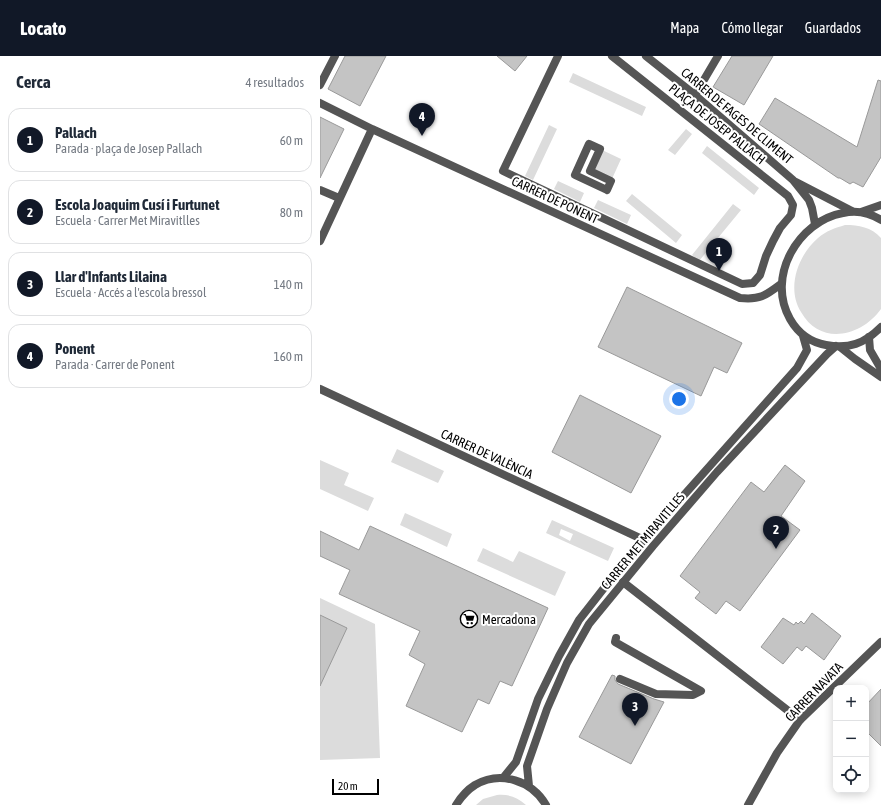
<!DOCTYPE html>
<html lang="es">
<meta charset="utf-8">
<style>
:root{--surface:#fff;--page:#f2f2f3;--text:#1f2937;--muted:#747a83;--line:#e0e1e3;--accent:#111827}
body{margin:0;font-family:"Asap Condensed",sans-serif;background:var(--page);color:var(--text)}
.controls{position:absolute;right:12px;bottom:12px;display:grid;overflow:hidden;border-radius:8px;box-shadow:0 2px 10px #0003}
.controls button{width:36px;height:36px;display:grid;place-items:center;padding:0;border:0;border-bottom:1px solid var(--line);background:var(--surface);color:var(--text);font:20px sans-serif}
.scale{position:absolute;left:12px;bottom:10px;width:47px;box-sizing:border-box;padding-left:4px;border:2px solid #000;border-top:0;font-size:11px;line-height:14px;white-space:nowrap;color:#000;-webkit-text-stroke:3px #fff;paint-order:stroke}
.you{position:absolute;left:359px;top:343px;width:14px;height:14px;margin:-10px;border:3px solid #fff;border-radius:50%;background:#1a73e8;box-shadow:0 0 0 6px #1a73e833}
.badge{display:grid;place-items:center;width:26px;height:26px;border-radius:50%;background:var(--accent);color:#fff;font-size:13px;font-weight:700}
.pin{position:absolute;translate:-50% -33px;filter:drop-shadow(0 1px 2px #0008)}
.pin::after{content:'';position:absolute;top:21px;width:14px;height:12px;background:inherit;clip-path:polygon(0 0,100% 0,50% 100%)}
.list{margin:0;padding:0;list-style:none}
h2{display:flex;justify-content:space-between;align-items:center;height:52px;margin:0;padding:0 16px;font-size:17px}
h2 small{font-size:13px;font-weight:400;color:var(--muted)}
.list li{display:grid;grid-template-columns:26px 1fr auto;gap:12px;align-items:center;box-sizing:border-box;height:64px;margin:0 8px 8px;padding:0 8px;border:1px solid var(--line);border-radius:12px}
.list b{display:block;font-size:15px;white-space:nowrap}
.list p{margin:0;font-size:13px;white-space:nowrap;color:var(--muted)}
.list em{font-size:13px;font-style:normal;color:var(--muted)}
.icon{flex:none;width:22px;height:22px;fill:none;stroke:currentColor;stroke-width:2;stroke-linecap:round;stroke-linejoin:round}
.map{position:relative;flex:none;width:561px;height:749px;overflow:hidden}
header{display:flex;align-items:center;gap:24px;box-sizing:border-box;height:56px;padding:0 20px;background:var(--accent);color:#fff}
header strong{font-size:19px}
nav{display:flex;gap:22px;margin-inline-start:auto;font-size:14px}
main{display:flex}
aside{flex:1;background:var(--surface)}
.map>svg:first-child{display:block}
</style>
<header>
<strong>Locato</strong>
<nav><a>Mapa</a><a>Cómo llegar</a><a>Guardados</a></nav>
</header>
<main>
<aside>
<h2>Cerca<small>4 resultados</small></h2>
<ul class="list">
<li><span class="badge">1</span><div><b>Pallach</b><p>Parada · plaça de Josep Pallach</p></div><em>60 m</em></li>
<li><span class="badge">2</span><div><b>Escola Joaquim Cusí i Furtunet</b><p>Escuela · Carrer Met Miravitlles</p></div><em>80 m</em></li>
<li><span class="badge">3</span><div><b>Llar d'Infants Lilaina</b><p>Escuela · Accés a l'escola bressol</p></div><em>140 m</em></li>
<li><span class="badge">4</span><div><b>Ponent</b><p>Parada · Carrer de Ponent</p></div><em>160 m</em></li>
</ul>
</aside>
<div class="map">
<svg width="561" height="749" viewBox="0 0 561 749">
<rect width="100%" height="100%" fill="#fff"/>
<path fill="#dcdcdc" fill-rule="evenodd" d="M253 17 326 51 322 60 249 26Z
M229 69 237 73 213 124 205 120Z
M366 73 372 78 355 99 348 94Z
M387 90 439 132 434 139 382 97Z
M280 93 301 103 291 125 270 115Z
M238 125 264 137 260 146 234 133Z
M312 138 362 179 356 187 306 145Z
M278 144 311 159 307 168 274 152Z
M413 148 421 154 379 205 372 199Z
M525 169C539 169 551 171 561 182V253C541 281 500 290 481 256 466 232 478 199 498 182 506 175 515 172 525 169Z
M77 393 124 415 118 427 71 406Z
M0 404 29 417 24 429 54 442 48 455 0 433Z
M85 457 132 478 127 491 80 469Z
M232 464 294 492 288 505 226 477ZM241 473 253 478 250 485 239 479Z
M163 492 193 506 199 495 246 516 235 540 157 505Z
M0 542 55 568 60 702 0 704Z
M177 739C189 738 197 741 206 749H156L163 743Z"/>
<path fill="#c4c4c4" stroke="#999" d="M25 0H66L40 50 8 33Z
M177 0H207L195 15Z
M412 0H453L424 49 393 31Z
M558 24 561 25V101L543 131 533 126 530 128 520 122H518L439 68 455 42 537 91Z
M0 61 24 73 0 122Z
M307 231 422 287 407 317 394 311 381 340 278 291Z
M260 339 341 380 311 437 232 396Z
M465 409 485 425 461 460 480 474 420 555 406 545 396 558 375 542 380 536 360 520 431 426 444 436Z
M50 470 228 552 192 630 180 625 169 648 158 643 142 676 86 650 105 608 89 599 100 575 19 538 30 514 0 500V475L39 494Z
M492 557 521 580 504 604 486 590 482 595 477 591 463 608 441 591 463 562 474 569 476 566 478 568 481 565 484 568Z
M0 559 27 572 0 630Z
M292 619 295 620V624L298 628 334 643 344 646 311 708 259 681Z
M561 633V690L546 675V649Z"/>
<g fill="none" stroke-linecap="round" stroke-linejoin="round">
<path stroke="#555" stroke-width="8" d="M238 0 183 115 422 228 433 227 440 219 446 200 453 185 460 172 471 159 473 149 468 140 292 0
M269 88 280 93 270 115 291 125 287 134 255 119Z
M303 526 480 664
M296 582 295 586 381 635 373 639 336 638 300 623"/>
<path stroke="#555" stroke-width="8" d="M326 0 375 39 473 124 489 144 492 152 495 168
M0 29 15 0
M375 39 398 0
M0 47 52 73 420 242C440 244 445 240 461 228
M476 126 532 155
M0 134 19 142
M0 185 52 73
M549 281 550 294 561 313
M520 291 535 303 561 321
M0 333 324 484
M428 749 457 697 480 664 561 586"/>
<path stroke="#555" stroke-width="8" d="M541 156 561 149
M561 164C550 157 536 154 523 157 478 165 446 221 470 263 478 277 489 286 506 289 529 293 544 288 561 271
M183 722 196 706 218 643 239 600 259 564 295 518 324 484 477 312 487 294 483 280
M209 730 207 710 227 653 247 607 269 568 333 490 397 416 507 298 516 290
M136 749C141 741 147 734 155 729 181 714 212 725 226 749"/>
</g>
<defs>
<symbol id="supermarket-ring" viewBox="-11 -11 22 22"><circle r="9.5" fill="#fff" stroke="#000" stroke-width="1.5"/><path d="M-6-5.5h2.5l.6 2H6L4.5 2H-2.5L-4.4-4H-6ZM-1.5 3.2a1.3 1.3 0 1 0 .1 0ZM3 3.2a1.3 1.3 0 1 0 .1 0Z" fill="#000"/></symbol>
</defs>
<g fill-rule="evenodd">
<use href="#supermarket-ring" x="139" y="553" width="20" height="20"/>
</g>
<g text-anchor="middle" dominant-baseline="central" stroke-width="4" stroke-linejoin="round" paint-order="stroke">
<g font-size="13" fill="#000" stroke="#fff">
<text transform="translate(417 60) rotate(40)">CARRER DE FAGES DE CLIMENT</text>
<text transform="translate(397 68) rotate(39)">PLAÇA DE JOSEP PALLACH</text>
<text transform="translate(235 144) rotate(25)">CARRER DE PONENT</text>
<text transform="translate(167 398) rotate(25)">CARRER DE VALÈNCIA</text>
<text transform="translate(323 485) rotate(-50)">CARRER MET MIRAVITLLES</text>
<text transform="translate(494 636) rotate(-46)">CARRER NAVATA</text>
</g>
<g font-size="13" fill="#000" stroke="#fff" text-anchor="start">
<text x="162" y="563">Mercadona</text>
</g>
</g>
</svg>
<div class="controls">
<button>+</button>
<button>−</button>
<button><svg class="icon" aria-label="locate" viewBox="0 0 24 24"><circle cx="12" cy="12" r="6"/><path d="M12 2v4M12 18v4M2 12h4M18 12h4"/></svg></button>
</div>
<div class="scale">20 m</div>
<div class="you"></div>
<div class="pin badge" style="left:399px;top:215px">1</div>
<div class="pin badge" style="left:456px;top:493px">2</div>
<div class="pin badge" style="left:315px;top:670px">3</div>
<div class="pin badge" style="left:102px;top:80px">4</div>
</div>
</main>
